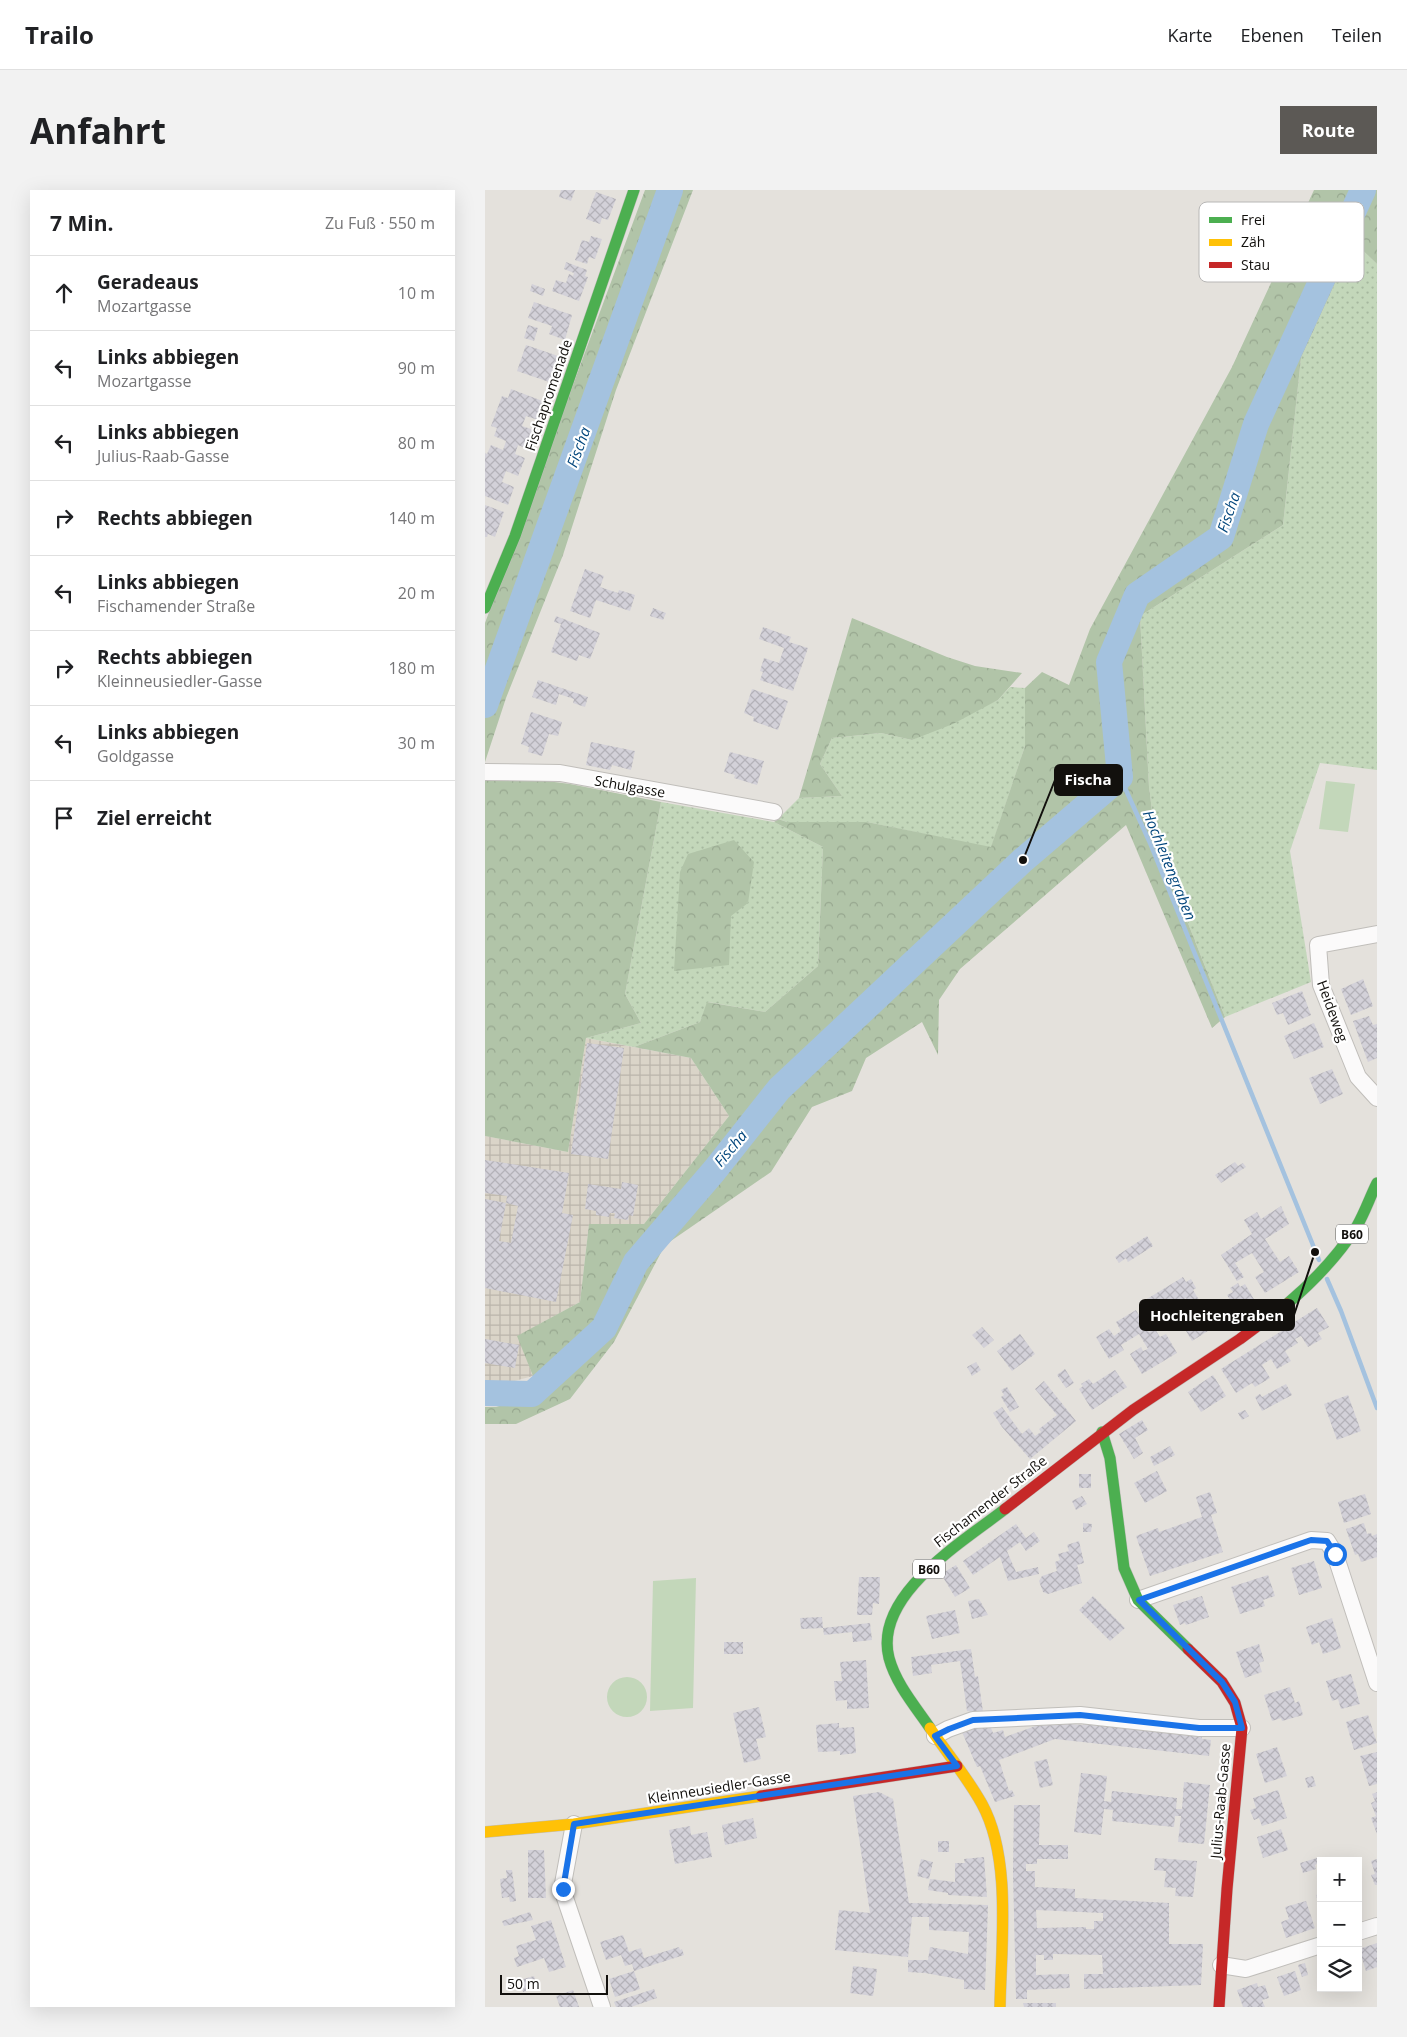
<!DOCTYPE html>
<html lang="de">
<meta charset="utf-8">
<style>
:root{--surface:#fff;--page:#f2f2f2;--text:#202124;--muted:#757577;--line:#e0e0e0;--accent:#5c5955}
body{margin:0;font-family:"Open Sans",sans-serif;background:var(--page);color:var(--text)}
.controls{position:absolute;right:15px;bottom:15px;display:grid;overflow:hidden;border-radius:0px;box-shadow:0 5px 20px #0002}
.controls button{width:45px;height:45px;display:grid;place-items:center;padding:0;border:0;border-bottom:1px solid var(--line);background:var(--surface);color:var(--text);font:25px sans-serif}
.scale{position:absolute;left:15px;bottom:12px;width:108px;box-sizing:border-box;padding-left:5px;border:2px solid #12100d;border-top:0;font-size:14px;line-height:18px;white-space:nowrap;color:#12100d;-webkit-text-stroke:4px #fff;paint-order:stroke}
.stop{position:absolute;width:15px;height:15px;margin:-11px;border:4px solid #1a73e8;border-radius:50%;background:#fff}
.stop.end{background:#1a73e8;border-color:#fff;box-shadow:0 1px 5px #0008}
.list{margin:0;padding:0;list-style:none}
h2{display:flex;justify-content:space-between;align-items:center;height:65px;margin:0;padding:0 20px;font-size:21px}
h2 small{font-size:16px;font-weight:400;color:var(--muted)}
.list li{display:grid;grid-template-columns:32px 1fr auto;gap:15px;align-items:center;box-sizing:border-box;height:75px;padding:0 20px;border-top:1px solid var(--line)}
.list b{display:block;font-size:19px;white-space:nowrap}
.list p{margin:0;font-size:16px;white-space:nowrap;color:var(--muted)}
.list em{font-size:16px;font-style:normal;color:var(--muted)}
.icon{flex:none;width:28px;height:28px;fill:none;stroke:currentColor;stroke-width:2;stroke-linecap:round;stroke-linejoin:round}
.map{position:relative;flex:none;width:892px;height:1817px;overflow:hidden;border-radius:0px}
header{display:flex;align-items:center;gap:30px;box-sizing:border-box;height:70px;padding:0 25px;background:var(--surface);border-bottom:1px solid var(--line)}
header strong{font-size:24px}
nav{display:flex;gap:28px;margin-inline-start:auto;font-size:18px}
.intro{display:flex;align-items:center;justify-content:space-between;box-sizing:border-box;height:120px;padding:0 30px}
h1{margin:0;font-size:35px}
.button{padding:12px 22px;border-radius:0px;background:var(--accent);color:#fff;font-size:18px;font-weight:700}
main{display:flex;gap:30px;padding:0 30px}
aside{flex:1;background:var(--surface);border-radius:0px;box-shadow:0 5px 20px #0002}
.map>svg:first-child{display:block}
</style>
<header>
<strong>Trailo</strong>
<nav><a>Karte</a><a>Ebenen</a><a>Teilen</a></nav>
</header>
<div class="intro"><h1>Anfahrt</h1><a class="button">Route</a></div>
<main>
<aside>
<h2>7 Min.<small>Zu Fuß · 550 m</small></h2>
<ul class="list">
<li><svg class="icon" aria-label="ahead" viewBox="0 0 24 24"><path d="M12 20V5M6 11l6-6 6 6"/></svg><div><b>Geradeaus</b><p>Mozartgasse</p></div><em>10 m</em></li>
<li><svg class="icon" aria-label="left" viewBox="0 0 24 24"><path d="M17 20v-9H6M10 6l-5 5 5 5"/></svg><div><b>Links abbiegen</b><p>Mozartgasse</p></div><em>90 m</em></li>
<li><svg class="icon" aria-label="left" viewBox="0 0 24 24"><path d="M17 20v-9H6M10 6l-5 5 5 5"/></svg><div><b>Links abbiegen</b><p>Julius-Raab-Gasse</p></div><em>80 m</em></li>
<li><svg class="icon" aria-label="right" viewBox="0 0 24 24"><path d="M7 20v-9h11M14 6l5 5-5 5"/></svg><div><b>Rechts abbiegen</b></div><em>140 m</em></li>
<li><svg class="icon" aria-label="left" viewBox="0 0 24 24"><path d="M17 20v-9H6M10 6l-5 5 5 5"/></svg><div><b>Links abbiegen</b><p>Fischamender Straße</p></div><em>20 m</em></li>
<li><svg class="icon" aria-label="right" viewBox="0 0 24 24"><path d="M7 20v-9h11M14 6l5 5-5 5"/></svg><div><b>Rechts abbiegen</b><p>Kleinneusiedler-Gasse</p></div><em>180 m</em></li>
<li><svg class="icon" aria-label="left" viewBox="0 0 24 24"><path d="M17 20v-9H6M10 6l-5 5 5 5"/></svg><div><b>Links abbiegen</b><p>Goldgasse</p></div><em>30 m</em></li>
<li><svg class="icon" aria-label="arrive" viewBox="0 0 24 24"><path d="M6 21V4h12l-3 4 3 4H6"/></svg><div><b>Ziel erreicht</b></div></li>
</ul>
</aside>
<div class="map">
<svg width="892" height="1817" viewBox="0 0 892 1817">
<defs>
<pattern id="industrial-grid" width="8" height="8" patternUnits="userSpaceOnUse" patternTransform="scale(1.25)"><rect width="8" height="8" fill="#dad4c8"/><path d="M0 4h8M4 0v8" fill="none" stroke="#bab5ab"/></pattern>
<pattern id="grass-dots" width="8" height="8" patternUnits="userSpaceOnUse" patternTransform="scale(1.25)"><rect width="8" height="8" fill="#c3d7ba"/><path d="M2 2h.1M6 6h.1" fill="none" stroke="#a6b89f" stroke-width="1.8" stroke-linecap="round"/></pattern>
<pattern id="forest-crowns" width="20" height="18" patternUnits="userSpaceOnUse" patternTransform="scale(1.25)"><rect width="20" height="18" fill="#b1c4a8"/><path d="M2 6a3 3 0 1 1 6 0M12 15a3 3 0 1 1 6 0" fill="none" stroke="#97a78f"/></pattern>
<pattern id="building-cross-hatch" width="8" height="8" patternUnits="userSpaceOnUse" patternTransform="scale(1.25)"><rect width="8" height="8" fill="#d3d1d9"/><path d="M0 0l8 8M0 8l8-8" fill="none" stroke="#b4b2b9"/></pattern>
</defs>
<rect width="100%" height="100%" fill="#e4e1dc"/>
<path fill="url(#industrial-grid)" d="M101 848 206 868 244 926 159 1034H104L95 1112 33 1146 48 1186 15 1195H0V946L83 962Z"/>
<path fill="url(#grass-dots)" d="M869 52 892 74V580L835 573 805 661 826 792 740 827 671 652 664 597 655 426 798 335 816 168Z
M525 497 540 498V556L506 658 382 632H302L293 629 314 608 357 606 335 574 347 548 396 543 427 550 513 510Z
M176 612 289 632 338 657 333 776 280 822 223 812 215 832 149 857 101 848 156 833 140 804Z"/>
<path fill="url(#forest-crowns)" d="M160 0H208L131 200 78 365 21 508 0 572V433Z
M829 0H892V74L869 52 816 168 798 335 655 426 664 597 671 652 740 827 727 838 641 635 475 779 454 810 453 865 437 832 381 868 367 901 327 917 286 982 180 1055 129 1152 85 1209 31 1234H0V1217H11L60 1202 48 1186 32 1146 95 1112 104 1034H159L244 926 206 868 149 857 215 832 222 812 280 822 333 776 338 657 289 632 293 629 302 632H382L506 657 540 556V498L557 482 584 495 605 439 747 177Z
M367 428 462 467 490 476 537 483 513 510 468 534 427 550 396 543 347 548 335 574 357 606 314 608Z
M0 583 85 594 176 612 140 804 156 833 101 848 83 962 0 946Z
M249 650 269 672 263 713 246 726 244 775 189 781 195 682 203 664Z"/>
<path fill="#c3d7ba" d="M841 591 870 594 863 642 834 639Z
M211 1388 208 1518 165 1521 168 1391Z
M122 1507a20 20 0 1 1 40 0a20 20 0 1 1-40 0Z"/>
<g fill="none" stroke-linecap="round" stroke-linejoin="round">
<path stroke="#a4c2df" stroke-width="4.5" d="M635 587 665 653 834 1070
M842 1089 856 1121 892 1218"/>
<path stroke="#a4c2df" stroke-width="26" d="M0 515 185 0
M0 1203 47 1204 119 1138 151 1072 229 981 294 899 538 670 635 587 624 472 652 405 736 347 771 234 878 0"/>
</g>
<path fill="url(#building-cross-hatch)" fill-rule="evenodd" d="M76 0H90L86 11 74 7Z
M111 2 131 9 123 30 117 28 115 34 101 29Z
M106 46 117 49 110 69 104 67 102 74 90 70 97 50 104 52Z
M81 72 102 80 100 86 103 87 94 111 67 101 71 90 81 93 84 84 88 86 89 83 79 79Z
M47 94 60 99 58 106 45 101Z
M49 112 87 125 80 150 64 144 67 136 43 128Z
M43 135 53 138 49 151 39 148Z
M41 155 76 167 67 193 32 181Z
M26 199 60 212 53 230 41 226 37 236 49 240 43 259 33 255 30 264 40 268 33 286 21 281 17 292 29 297 23 315 0 306V263L2 264 6 255 18 260 21 251 9 246 12 238 6 236 17 206 23 208Z
M0 315 19 322 10 347 3 344 2 347H0Z
M100 379 119 386 115 397 133 403 134 400 150 405 145 421 111 410 105 428 85 421Z
M168 418 181 423 178 430 165 426Z
M71 426 115 443 105 469 94 465 92 471 66 462 76 434 69 432Z
M278 437 306 447 304 452 323 458 308 501 275 490 278 482 275 481 279 468 294 473 299 458 274 449Z
M53 490 103 507 100 517 88 513 89 509 74 504 71 515 47 507Z
M267 499 303 511 293 540 268 531 269 527 259 523Z
M46 522 77 532 73 546 64 544 57 566 43 562 44 557 36 554Z
M106 552 150 561 146 580 127 575 125 580 101 575Z
M245 562 279 571 272 595 249 588 250 585 239 582Z
M878 789 888 816 866 825 856 799Z
M817 801 826 825 803 835 798 823 792 825 787 813Z
M884 826 888 835 892 834V868L883 872 868 831Z
M829 833 839 857 809 869 799 846Z
M102 853 139 858 123 969 86 964Z
M847 879 858 904 835 914 824 888Z
M0 970 84 983 77 1023 88 1025 71 1112 0 1098V1009L21 1013 14 1051 26 1053 33 1016 21 1013 22 1006 0 1003Z
M750 972 753 976 758 973 761 977 736 993 730 985Z
M137 992 153 995 148 1026 144 1025 143 1030 129 1028 130 1023H125L124 1027 111 1025V1021L100 1019 103 994 136 999Z
M796 1016 804 1034 780 1049 795 1072 804 1066 814 1082 780 1103 770 1087 779 1082 767 1063 750 1073 759 1087 752 1091 736 1065 767 1044 759 1030 772 1022 776 1029Z
M662 1046 668 1056 643 1072 641 1068 634 1073 630 1067Z
M698 1087 701 1092 706 1089 711 1098 708 1100 720 1120 737 1110 747 1126 707 1151 695 1131 709 1122 701 1108 683 1119 686 1123 678 1128 676 1125 668 1130 657 1112Z
M753 1093 755 1097 760 1094 770 1111 753 1122 742 1105 748 1102 745 1098Z
M832 1118 844 1137 833 1143 837 1149 823 1157 816 1146 810 1149 813 1153 800 1161 806 1171 792 1179 786 1169 777 1175 785 1188 770 1197 767 1193 751 1203 736 1179 803 1137 804 1139 809 1136 808 1133Z
M651 1120 664 1142 670 1139 675 1147 681 1144 692 1163 657 1184 645 1164 656 1157 658 1161 663 1159 654 1144 636 1155 639 1160 624 1169 611 1147 624 1139 629 1146 636 1141 631 1132Z
M497 1137 509 1150 499 1158 487 1145Z
M535 1144 550 1164 527 1181 512 1161Z
M0 1149 34 1155 30 1178 0 1173Z
M491 1172 496 1180 487 1186 482 1177Z
M580 1179 589 1193 581 1198 572 1185Z
M630 1180 642 1197 607 1220 594 1199 598 1196 596 1194 604 1189 608 1194Z
M728 1185 741 1206 716 1222 703 1202Z
M559 1191 591 1231 545 1269 517 1237 508 1223 517 1217 537 1244 544 1238 550 1246 556 1242 554 1239 572 1225 550 1199Z
M801 1194 807 1205 777 1221 770 1207 775 1204 777 1207Z
M522 1197 534 1217 525 1222 516 1207 519 1205 516 1200Z
M863 1205 876 1241 852 1250 839 1214Z
M760 1220 764 1226 757 1230 753 1223Z
M657 1230 663 1240 650 1248 658 1263 649 1269 634 1244Z
M685 1256 690 1265 669 1276 665 1267Z
M672 1281 682 1301 660 1313 649 1293Z
M594 1284H606V1298H594Z
M725 1302 732 1323 726 1325 738 1362 665 1386 651 1346 673 1338 674 1342 717 1327 711 1307Z
M880 1304 886 1324 859 1333 853 1312Z
M597 1306 602 1314 591 1320 587 1311Z
M598 1333 607 1334 606 1342H598Z
M879 1333 882 1344 886 1343 887 1346 892 1344V1367L876 1372 873 1364 870 1365 861 1339Z
M531 1334 541 1348 549 1342 555 1351 541 1361 535 1352 522 1361 531 1382 553 1377 554 1384 523 1391 515 1367 488 1385 478 1371Z
M594 1351 599 1373 592 1375 597 1393 563 1404 558 1402 554 1391 557 1386 572 1381 570 1372 575 1370 573 1364 584 1361 582 1355Z
M829 1371 837 1398 814 1405 806 1378Z
M471 1375 485 1398 470 1407 456 1384Z
M783 1385 790 1406 778 1410 780 1416 755 1424 746 1397Z
M374 1387H395L394 1414 388 1413 387 1425H372Z
M608 1406 640 1438 625 1451 594 1420Z
M717 1406 724 1427 701 1435 700 1433 695 1435 688 1415Z
M494 1409 503 1425 487 1429 483 1411Z
M470 1420 475 1443 447 1449 441 1426Z
M337 1427 338 1438 385 1433 387 1450 368 1452 367 1442 339 1445 338 1438 316 1439 315 1428Z
M847 1428 856 1458 838 1464 834 1452 827 1455 821 1437Z
M239 1452H258V1464H239Z
M774 1454 779 1471 774 1473 777 1482 760 1488 751 1462Z
M486 1459 490 1487 493 1486 498 1522 482 1521 475 1471 446 1475 447 1483 428 1486 426 1467Z
M381 1470 384 1518 362 1519V1510L351 1511 349 1491H357L355 1472Z
M866 1484 875 1514 856 1519 853 1509 847 1511 841 1491Z
M805 1497 810 1513 814 1511 818 1525 797 1531 796 1528 787 1531 779 1505Z
M274 1517 281 1547 271 1549 276 1569 259 1573 248 1523Z
M883 1525 892 1553 869 1560 861 1532Z
M598 1531 717 1545V1549L726 1550 724 1566 570 1549 514 1570 524 1601 527 1600 530 1606 510 1612 495 1576 492 1577 477 1542 504 1533 508 1543 518 1540 520 1547 562 1532 598 1535Z
M354 1533V1538L369 1537 371 1563 355 1565V1561L333 1562 331 1535Z
M792 1557 802 1586 780 1593 771 1564Z
M892 1562V1594L884 1596 875 1566Z
M562 1569 568 1595 555 1598 549 1572Z
M596 1583 622 1586 619 1611 626 1612 627 1601 692 1608 691 1619H697L699 1592 725 1595 719 1654 693 1652 696 1626H690L689 1637 627 1631 628 1620 619 1619 616 1645 589 1642Z
M828 1586 831 1596 823 1598 820 1588Z
M793 1600 802 1628 777 1636 774 1628 769 1630 765 1620 771 1618 768 1608Z
M394 1602 408 1609 424 1713 503 1715 500 1800 479 1799V1790L440 1783 423 1782V1770H443L445 1757 483 1764 484 1742 444 1740V1727H427L423 1767 350 1760 354 1720 385 1723 368 1606Z
M892 1602V1644L886 1628 891 1626 886 1613 890 1611 887 1604Z
M529 1615H555L554 1655H583V1669H552V1674H541V1681H550V1697L590 1699V1708L684 1713V1754H718L716 1795 599 1799V1784H618L617 1765 568 1764V1770H559V1765H551V1785L584 1784 585 1798 542 1800V1809H531L528 1682ZM551 1720 618 1723V1731H609V1739H601V1737L552 1738Z
M268 1628 272 1648 240 1655 237 1635Z
M205 1636 206 1645 222 1642 227 1667 190 1674 184 1640Z
M796 1639 803 1660 778 1668 772 1647Z
M453 1651H464V1662H453Z
M43 1660H59L61 1708H43Z
M499 1667 502 1707 463 1705V1703L443 1700 445 1689 470 1692V1673H480L479 1669Z
M670 1668 712 1671 708 1707 690 1706 691 1698 679 1697 681 1681 669 1680Z
M832 1668 834 1673 830 1675 831 1679 818 1683 815 1673Z
M436 1669 448 1672 444 1689 432 1686Z
M892 1669V1695H890L886 1685 890 1684 886 1671Z
M21 1680H27L31 1711 25 1712 24 1707 17 1708 15 1689 22 1688Z
M836 1703V1719H835L831 1705Z
M821 1711 830 1738 801 1748 796 1732 804 1729 800 1717Z
M45 1722 48 1730 19 1736 17 1731Z
M66 1730 81 1777 64 1782 59 1768 32 1777 29 1768 34 1766 31 1756 51 1750 46 1736Z
M138 1745 144 1762 156 1758 159 1768 194 1757 195 1760 197 1759 199 1765 149 1781 147 1774 140 1776 136 1765 121 1770 115 1752Z
M892 1753V1777L881 1781 874 1759Z
M820 1773 823 1785 817 1787 813 1775Z
M368 1776 392 1779 388 1806 365 1803Z
M149 1781 155 1799 130 1807 124 1789Z
M810 1781 816 1800 799 1806 792 1787Z
M49 1786 53 1798 38 1802 35 1790Z
M772 1793 773 1797 780 1795 784 1808 777 1810 780 1817H758L752 1800Z
M169 1799 172 1808 146 1817H131L129 1812Z
M88 1800 94 1817H75L71 1806Z
M538 1813H571V1817H539Z"/>
<g fill="none" stroke-linecap="round" stroke-linejoin="round">
<defs>
<path id="street" d="M0 582 75 583 289 622
M892 744 833 755 836 795 873 887 892 908
M653 1410 826 1350 842 1351 850 1364 892 1493
M450 1546 463 1539 488 1530 595 1525 714 1538H757
M89 1634 77 1699 117 1817
M873 1742 892 1736
M736 1775 761 1779 836 1755"/>
<path id="fast" d="M0 418 30 346 149 0
M802 1114C829 1091 853 1066 872 1036 880 1022 885 1007 892 993
M617 1242 625 1268 639 1378 653 1410 703 1459
M445 1538C430 1516 411 1494 404 1468 388 1405 478 1352 520 1319"/>
<path id="slow" d="M445 1538C462 1563 482 1587 497 1614 527 1669 516 1755 515 1817
M0 1642 89 1634 276 1606"/>
<path id="jam" d="M520 1319 648 1220 755 1149 802 1114
M703 1459 737 1492 750 1513 757 1538 742 1699 734 1817
M276 1606 472 1576"/>
</defs>
<use href="#street" stroke="#c0beba" stroke-width="18"/>
<use href="#fast" stroke="#c0beba" stroke-width="12"/>
<use href="#slow" stroke="#c0beba" stroke-width="12"/>
<use href="#jam" stroke="#c0beba" stroke-width="12"/>
<use href="#street" stroke="#fbfafa" stroke-width="16"/>
<use href="#fast" stroke="#4caf50" stroke-width="11"/>
<use href="#slow" stroke="#ffc107" stroke-width="11"/>
<use href="#jam" stroke="#c62828" stroke-width="11"/>
</g>
<g fill="none" stroke-linecap="round" stroke-linejoin="round">
<path stroke="#1a73e8" stroke-width="6" d="M78 1699 89 1634 472 1576 450 1546 464 1539 488 1530 595 1525 714 1538H757L750 1512 737 1492 654 1410 826 1350 842 1351 850 1364"/>
</g>
<g text-anchor="middle" dominant-baseline="central" stroke-width="4.5" stroke-linejoin="round" paint-order="stroke">
<g fill="#fff" stroke="#595856" stroke-width="1">
<rect x="851" y="1034.5" width="32" height="19" rx="4"/>
<rect x="428" y="1369.5" width="32" height="19" rx="4"/>
</g>
<g font-size="12" font-weight="bold" fill="#12100d">
<text x="867" y="1044">B60</text>
<text x="444" y="1379">B60</text>
</g>
<g font-size="14" fill="#12100d" stroke="#fff">
<text transform="translate(63 205) rotate(-71)">Fischapromenade</text>
<text transform="translate(145 596) rotate(10)">Schulgasse</text>
<text transform="translate(848 821) rotate(70)">Heideweg</text>
<text transform="translate(505 1311) rotate(-38)">Fischamender Straße</text>
<text transform="translate(234 1597) rotate(-9)">Kleinneusiedler-Gasse</text>
<text transform="translate(735 1611) rotate(-85)">Julius-Raab-Gasse</text>
</g>
<g font-size="15" font-style="italic" fill="#02467c" stroke="#fff">
<text transform="translate(93 257) rotate(-70)">Fischa</text>
<text transform="translate(743 322) rotate(-71)">Fischa</text>
<text transform="translate(685 675) rotate(68)">Hochleitengraben</text>
<text transform="translate(245 958) rotate(-50)">Fischa</text>
</g>
</g>
<rect x="714" y="12" width="165" height="80" rx="8" fill="#fff" stroke="#b8b7b6" stroke-width="1"/>
<rect x="724" y="27" width="23" height="6" fill="#4caf50"/>
<rect x="724" y="49" width="23" height="7" fill="#ffc107"/>
<rect x="724" y="72" width="23" height="6" fill="#c62828"/>
<g font-size="14" fill="#12100d">
<text x="756" y="35">Frei</text>
<text x="756" y="57">Zäh</text>
<text x="756" y="80">Stau</text>
</g>
<path fill="none" stroke="#12100d" stroke-width="2" d="M538 670L570 590M830 1062L809 1125"/>
<g fill="#12100d" stroke="#fff" stroke-width="2">
<circle cx="538" cy="670" r="5"/>
<circle cx="830" cy="1062" r="5"/>
</g>
<g fill="#12100d" stroke="#12100d" stroke-width="2">
<rect x="570" y="575" width="67" height="30" rx="5"/>
<rect x="655" y="1110" width="154" height="30" rx="5"/>
</g>
<g font-size="15" text-anchor="middle" font-weight="bold" fill="#fff">
<text x="603" y="595">Fischa</text>
<text x="732" y="1131">Hochleitengraben</text>
</g>
</svg>
<div class="controls">
<button>+</button>
<button>−</button>
<button><svg class="icon" aria-label="layers" viewBox="0 0 24 24"><path d="M12 4l9 5-9 5-9-5zM3 14l9 5 9-5"/></svg></button>
</div>
<div class="scale">50 m</div>
<div class="stop" style="left:850px;top:1364px"></div>
<div class="stop end" style="left:78px;top:1699px"></div>
</div>
</main>
